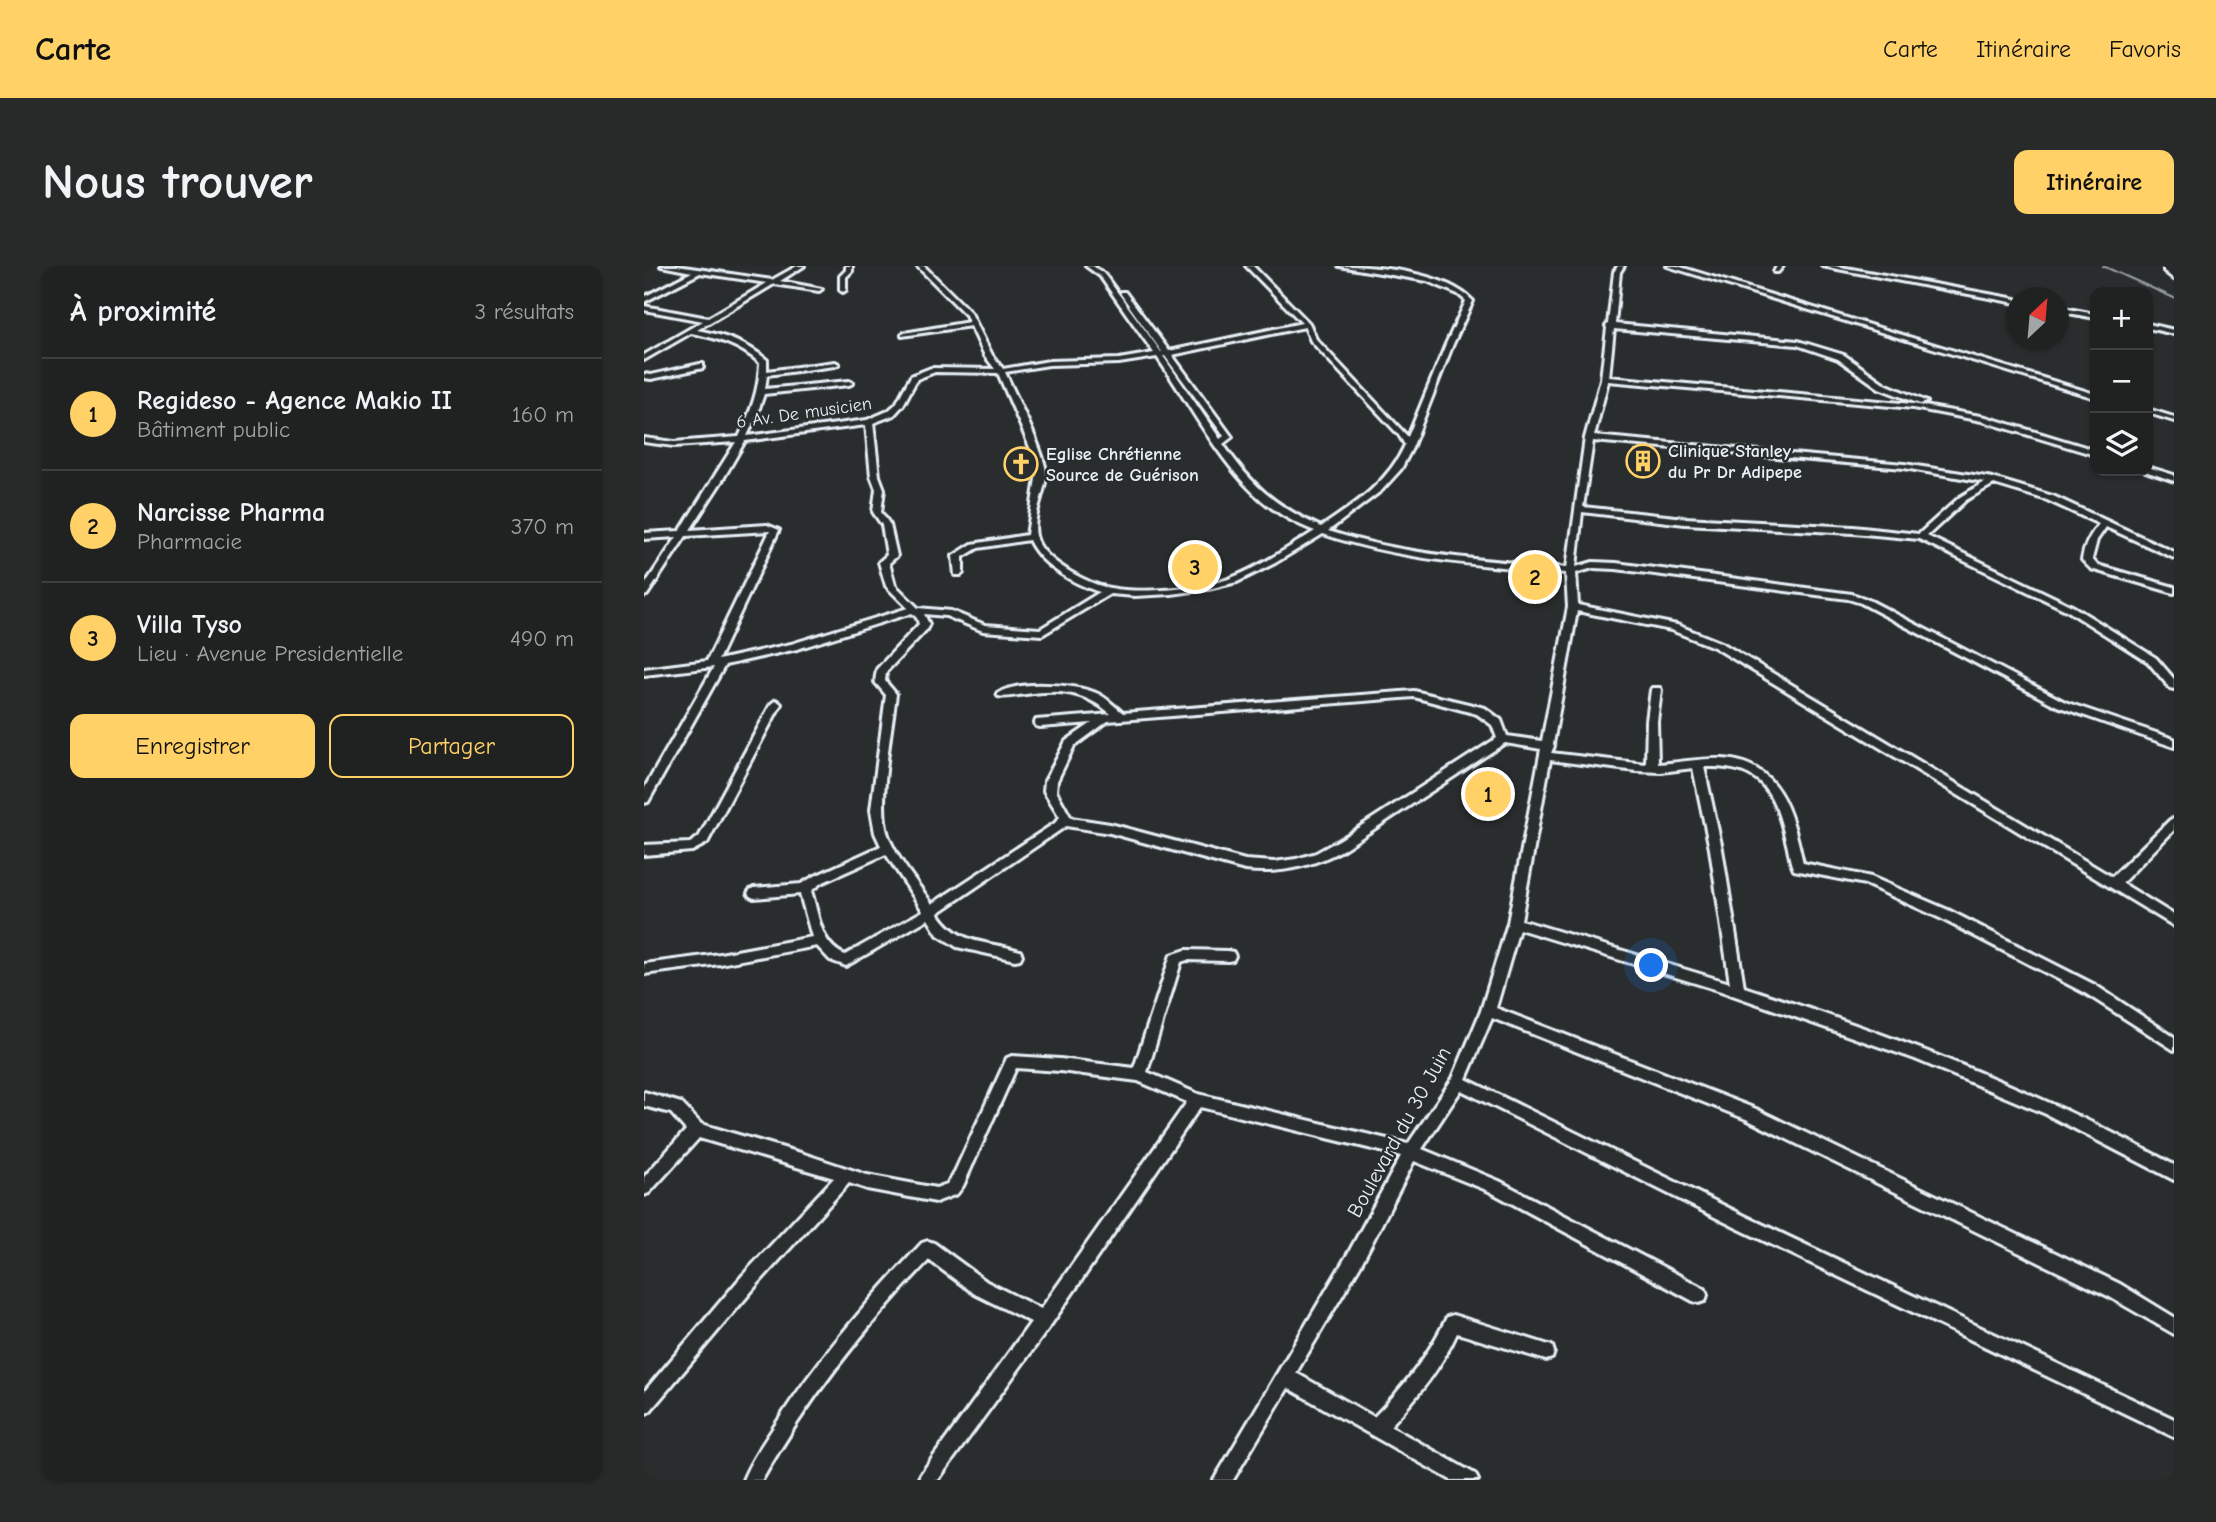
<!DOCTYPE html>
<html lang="fr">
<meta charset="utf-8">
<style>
:root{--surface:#202222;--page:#282a2a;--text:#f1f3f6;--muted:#a2a4a5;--line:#3d3f40;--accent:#ffd166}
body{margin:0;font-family:"Comic Neue",sans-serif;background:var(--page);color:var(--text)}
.controls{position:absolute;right:21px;top:21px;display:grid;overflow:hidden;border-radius:14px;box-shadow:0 2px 5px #0004}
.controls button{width:63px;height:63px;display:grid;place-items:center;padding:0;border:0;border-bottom:2px solid var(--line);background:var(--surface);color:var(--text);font:35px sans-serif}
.compass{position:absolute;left:1362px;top:21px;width:63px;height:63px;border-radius:50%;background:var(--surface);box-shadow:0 2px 5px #0004;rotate:26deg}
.you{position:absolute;left:1008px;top:700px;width:24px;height:24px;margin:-18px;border:5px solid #fff;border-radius:50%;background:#1a73e8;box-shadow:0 0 0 10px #1a73e833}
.badge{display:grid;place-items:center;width:46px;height:46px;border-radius:50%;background:var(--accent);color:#111;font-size:23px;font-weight:700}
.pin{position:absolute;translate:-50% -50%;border:4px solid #fff;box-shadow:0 2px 7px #0006}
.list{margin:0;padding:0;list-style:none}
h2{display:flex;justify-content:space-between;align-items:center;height:91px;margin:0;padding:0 28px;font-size:30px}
h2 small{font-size:23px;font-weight:400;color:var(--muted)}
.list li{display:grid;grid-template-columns:46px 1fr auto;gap:21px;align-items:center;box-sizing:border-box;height:112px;padding:0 28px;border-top:2px solid var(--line)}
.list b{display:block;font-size:26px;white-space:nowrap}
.list p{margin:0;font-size:23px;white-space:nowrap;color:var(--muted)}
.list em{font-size:23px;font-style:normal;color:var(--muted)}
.actions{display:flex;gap:14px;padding:21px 28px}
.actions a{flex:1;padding:16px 0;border:2px solid var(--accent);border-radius:14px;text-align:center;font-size:24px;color:var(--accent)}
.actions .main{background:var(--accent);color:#111}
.icon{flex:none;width:38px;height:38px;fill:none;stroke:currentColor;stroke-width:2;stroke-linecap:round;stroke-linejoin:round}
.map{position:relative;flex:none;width:1530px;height:1214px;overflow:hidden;border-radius:14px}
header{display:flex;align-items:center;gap:42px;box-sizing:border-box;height:98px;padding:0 35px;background:var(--accent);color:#111}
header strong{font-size:33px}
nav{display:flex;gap:38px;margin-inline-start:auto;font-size:24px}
.intro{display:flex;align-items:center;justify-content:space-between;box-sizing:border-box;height:168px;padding:0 42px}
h1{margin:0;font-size:49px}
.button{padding:18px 32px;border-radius:14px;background:var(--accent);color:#111;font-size:24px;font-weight:700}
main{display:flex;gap:42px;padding:0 42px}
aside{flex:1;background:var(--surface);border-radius:14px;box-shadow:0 2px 5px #0004}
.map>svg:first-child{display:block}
</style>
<header>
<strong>Carte</strong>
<nav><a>Carte</a><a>Itinéraire</a><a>Favoris</a></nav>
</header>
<div class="intro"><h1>Nous trouver</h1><a class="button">Itinéraire</a></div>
<main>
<aside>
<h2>À proximité<small>3 résultats</small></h2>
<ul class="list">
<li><span class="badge">1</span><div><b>Regideso - Agence Makio II</b><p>Bâtiment public</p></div><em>160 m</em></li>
<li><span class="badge">2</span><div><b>Narcisse Pharma</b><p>Pharmacie</p></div><em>370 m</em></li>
<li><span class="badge">3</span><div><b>Villa Tyso</b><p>Lieu · Avenue Presidentielle</p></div><em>490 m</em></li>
</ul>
<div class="actions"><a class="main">Enregistrer</a><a>Partager</a></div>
</aside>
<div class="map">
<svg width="1530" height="1214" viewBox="0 0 1530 1214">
<rect width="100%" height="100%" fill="#2a2d2e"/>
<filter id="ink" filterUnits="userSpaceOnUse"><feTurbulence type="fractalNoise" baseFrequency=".0143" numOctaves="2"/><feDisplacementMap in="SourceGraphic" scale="14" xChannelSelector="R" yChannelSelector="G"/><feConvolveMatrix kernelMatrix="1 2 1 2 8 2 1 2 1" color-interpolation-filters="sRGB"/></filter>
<g filter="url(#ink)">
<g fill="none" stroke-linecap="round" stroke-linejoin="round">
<path stroke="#989fa3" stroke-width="2" d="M1459 0 1530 32"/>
</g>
<path fill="#535759" stroke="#e8f1f8" stroke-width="2" d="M991 185 1009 187 1007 206 990 204Z
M564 293 566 305 539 310 537 296Z"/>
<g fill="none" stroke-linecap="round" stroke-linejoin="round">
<defs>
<path id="minor" d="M17 0H33L128 14 153 0H160L136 15 178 23 175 25 130 18 53 64C79 69 102 76 123 94V105L191 96 195 98 191 100 123 109 121 123 205 115 209 117 205 119 120 128 113 148 103 170 223 154 244 145 252 138 267 110 287 102 351 103 341 90 327 60 258 70V68L260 67 325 56 322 49 273 0H280L327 47 348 89 359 103 405 95 475 93 510 87 456 10 442 0H449L460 8 517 86H518L477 28V26H481L525 85 658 57 602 0H609L665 57 672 73 764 171 802 78 822 35 814 28 783 15 695 0C734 0 801 6 829 35L809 78 768 182 757 203 738 224 684 265C762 290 842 294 923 302L941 172 957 113 963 62 962 60 964 58 970 6 974 0H980L976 6 971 58 1154 75 1200 89 1241 118 1283 136 1276 138 1235 122 1194 93 1153 79 970 63 965 111 1269 138 1342 151 1451 184V189L1338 155 1269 142 964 115 950 170 1260 198 1349 212 1409 230 1530 286V292L1462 261 1453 274 1448 293 1453 299 1530 321V327L1447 303 1438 294C1440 280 1446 269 1455 258L1403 234 1350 218 1322 234 1283 270 1430 341 1512 392 1530 413V423L1526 422 1504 396 1424 345 1275 273 1209 267 1041 258 938 246 932 301 949 296 972 297 1208 328 1223 333 1421 436 1530 473V481L1413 440 1217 337 1204 333 972 303 949 302 932 307 934 339 1033 359 1078 377 1468 611 1526 554 1530 553V564L1478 617 1530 649V660L1070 381 1027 364 933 345 909 478 910 480 907 487 1002 498 1003 455 1007 424 1008 422H1016L1017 424 1013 455 1014 498C1035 497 1056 492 1078 493 1137 496 1148 549 1159 597L1227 611 1304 644 1451 719 1530 771V784L1441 727 1296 652 1221 618 1150 604C1146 596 1145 586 1143 578 1130 525 1119 499 1060 501L1078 583 1100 721C1250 770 1391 823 1530 899V914L1402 848 1271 793 1074 724 875 663 852 742 1112 843 1476 1018 1530 1051V1068L1464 1030 1102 853 848 752 822 813 1103 951 1530 1153V1171L1091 961 817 824 778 883 855 915 1061 1023 1063 1029 1061 1035 1055 1037 1049 1035 845 925 770 895 717 998 652 1107 730 1151C760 1121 785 1089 803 1051L809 1049 908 1080 910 1086 908 1092 902 1094 813 1067C797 1102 773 1132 746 1160L831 1208 834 1214H807L644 1122 589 1214H570L705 986 757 890 556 841 406 1060 294 1214H274L277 1208 387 1056 331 1028 285 994C221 1061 164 1133 118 1214H99C107 1194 120 1176 132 1158 174 1092 225 1034 278 977L284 975 290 977 343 1016 397 1043 543 836 494 815 416 805 372 802 319 920 313 928 292 936 223 923 205 917 111 1021 6 1145 0 1148V1126L99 1009 190 912 55 872 5 927 0 929V911L42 864 27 847 0 840V826L37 837 57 858 160 888 223 909 292 922 303 918 309 910 363 792 368 790 416 793 490 802 527 689 542 684 584 685 589 686 591 690 589 694 584 695 543 694 537 696 503 806 554 828 764 878 809 812 837 745 864 657 897 483 861 477 698 584C667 601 636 608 601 604L466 567 422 560 294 647C317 681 341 674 376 685L378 689 376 693 371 694 313 681 294 669 284 653 202 700 186 694 173 680 76 698 0 708V698L76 688 168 671 156 628 110 632 106 630 104 627 106 624 110 622 157 618 169 611 237 580 231 567 227 544 242 429 231 416 233 403 275 358 273 352 268 347 153 383 81 399 4 536 0 537V523L70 401 0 409V403L63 395 126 265 42 270 3 329 0 330V320L33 271 0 273V267L36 265 92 176 30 180 0 176V172L30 176 95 171C107 145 115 125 116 97 96 79 73 72 47 67L0 94V89L59 55 0 44V40L64 52 123 17 56 7 0 36V31L48 6ZM661 61 667 75 755 169 761 179C744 217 710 239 677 261 631 240 608 220 579 178L588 171 528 89ZM519 90H521L580 170 576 173ZM513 91C546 138 581 209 628 242 641 252 656 259 671 265 644 282 617 300 587 312 559 323 496 328 466 322 445 319 405 297 395 278 384 258 400 231 402 210 404 192 370 127 361 106L405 99 475 97ZM291 106 354 107 394 200 383 269 328 278 309 290 311 309H317L319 307V291L334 282 385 274C397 300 430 318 456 326L396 363 341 359 307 345 274 342 251 319 245 297 253 290 246 259 237 246 240 223 235 210 229 157 250 149 259 139 273 113ZM222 159 227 210 232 223 229 246 238 259 243 289 235 296 242 320 264 342 147 378 74 394 135 264 123 259 46 264 79 213 101 175ZM949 175 1260 202 1341 216 1316 231 1275 268 1209 261 1041 252 939 241ZM679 268C758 295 840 299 922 307L924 341 898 475 863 470 857 454 841 442 770 425 479 447C470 440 462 431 452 427 431 418 371 414 353 428L354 430C363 432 373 429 382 428 416 423 440 425 467 448L392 454 391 457 392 460 396 461 448 457 422 475 401 515 400 525 416 551 411 557 288 638C274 617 253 594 244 569 233 540 248 462 252 428L241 415 242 406 282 364 285 358 280 348 302 350 339 365 398 369 466 328 491 330 527 328 564 323 593 316 631 297ZM770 431 833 448 848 459 853 472 697 573 672 587 652 593 630 596 601 594 466 558 427 552 412 525 413 515 430 480 464 455ZM906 494 992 505 1017 506 1049 502 1066 583 1086 717 877 654ZM242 588 279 645 201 689C175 678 175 648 167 625L177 617Z
M202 0H208V5L202 11V24L199 26 196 24V10L202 4Z
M1023 0H1033L1451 128V132Z
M1133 0H1139L1134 6H1130Z
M1178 0H1191L1372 33V37Z
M1520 0H1526L1525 4 1530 8V13L1520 5Z
M1414 41 1451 48V52L1414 45Z
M1504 58 1530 64V68L1504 62Z
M56 98H59V102L7 113 0 112V108L7 109Z
M1504 143 1530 151V155L1504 147Z
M1504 201 1530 209V215L1501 205H1504Z
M132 434 137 438 63 577 48 585 0 589V579L46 577 55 571 127 438Z"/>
</defs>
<use href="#minor" stroke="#e8f1f8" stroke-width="6"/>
<use href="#minor" fill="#2a2d2e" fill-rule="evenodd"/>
</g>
</g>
<defs>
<symbol id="building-ring" viewBox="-11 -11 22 22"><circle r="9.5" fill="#2a2d2e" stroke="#ffd166" stroke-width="1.5"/><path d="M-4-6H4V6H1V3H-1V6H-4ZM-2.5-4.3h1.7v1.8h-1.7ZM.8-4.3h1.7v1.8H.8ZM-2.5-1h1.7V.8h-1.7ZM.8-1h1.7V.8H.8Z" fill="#ffd166"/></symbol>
<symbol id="church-ring" viewBox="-11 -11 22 22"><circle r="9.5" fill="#2a2d2e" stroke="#ffd166" stroke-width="1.5"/><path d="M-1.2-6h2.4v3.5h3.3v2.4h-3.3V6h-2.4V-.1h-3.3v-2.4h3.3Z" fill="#ffd166"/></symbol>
</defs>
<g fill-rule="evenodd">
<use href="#building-ring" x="980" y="176" width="38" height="38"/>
<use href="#church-ring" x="358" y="179" width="38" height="38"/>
</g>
<g text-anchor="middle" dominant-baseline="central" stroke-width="5" stroke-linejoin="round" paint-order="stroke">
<g font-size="18" fill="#e8f1f8" stroke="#2a2d2e">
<text transform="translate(160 147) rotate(-8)">6 Av. De musicien</text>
</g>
<g font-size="18" font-weight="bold" fill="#e8f1f8" stroke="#2a2d2e" text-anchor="start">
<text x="1024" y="185">Clinique Stanley<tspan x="1024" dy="21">du Pr Dr Adipepe</tspan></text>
<text x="402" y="188">Eglise Chrétienne<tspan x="402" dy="21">Source de Guérison</tspan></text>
</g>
<g font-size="21" fill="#e8f1f8" stroke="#2a2d2e">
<text transform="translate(755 866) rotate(-61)">Boulevard du 30 Juin</text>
</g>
</g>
</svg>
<div class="controls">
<button>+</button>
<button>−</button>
<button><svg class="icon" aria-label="layers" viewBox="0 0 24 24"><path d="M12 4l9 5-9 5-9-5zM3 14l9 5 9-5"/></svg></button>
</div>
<svg class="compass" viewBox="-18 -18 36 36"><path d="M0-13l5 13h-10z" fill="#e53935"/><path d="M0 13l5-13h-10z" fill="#a2a4a5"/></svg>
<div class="you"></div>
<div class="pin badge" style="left:844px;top:528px">1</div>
<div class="pin badge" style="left:891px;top:311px">2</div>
<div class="pin badge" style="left:551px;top:301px">3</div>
</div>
</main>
